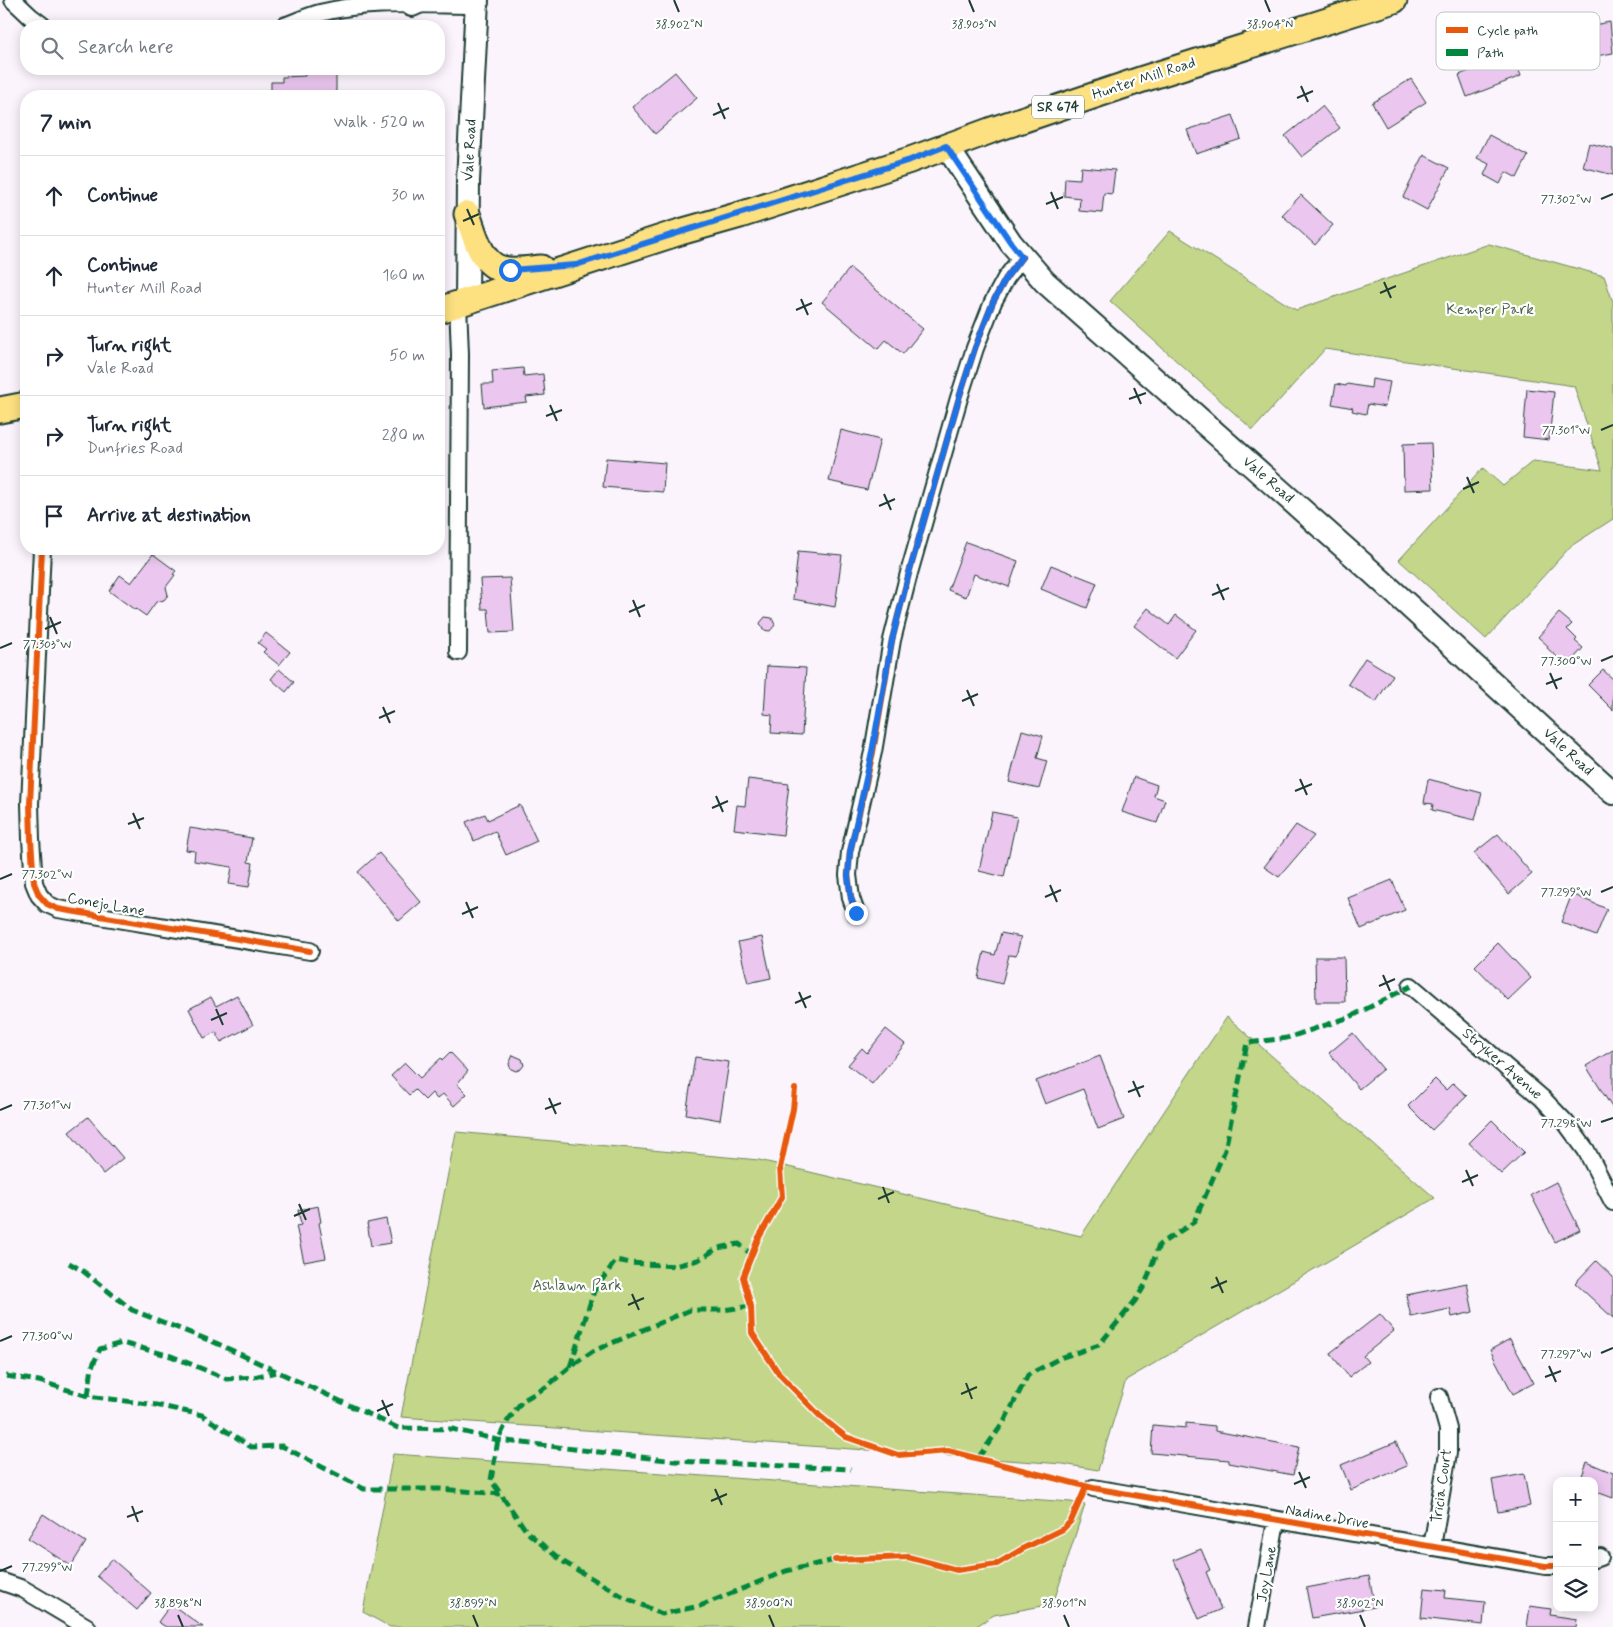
<!DOCTYPE html>
<meta charset="utf-8">
<style>
:root{--surface:#fff;--page:#f2f2f3;--text:#1f2937;--muted:#747a83;--line:#e0e1e3}
body{margin:0;font-family:Mynerve,sans-serif;background:var(--page);color:var(--text)}
.controls{position:absolute;right:15px;bottom:15px;display:grid;overflow:hidden;border-radius:10px;box-shadow:0 2px 12px #0003}
.controls button{width:45px;height:45px;display:grid;place-items:center;padding:0;border:0;border-bottom:1px solid var(--line);background:var(--surface);color:var(--text);font:25px sans-serif}
.stop{position:absolute;width:15px;height:15px;margin:-11px;border:4px solid #1a73e8;border-radius:50%;background:#fff}
.stop.end{background:#1a73e8;border-color:#fff;box-shadow:0 1px 5px #0008}
.list{margin:0;padding:0;list-style:none}
h2{display:flex;justify-content:space-between;align-items:center;height:65px;margin:0;padding:0 20px;font-size:21px}
h2 small{font-size:16px;font-weight:400;color:var(--muted)}
.list li{display:grid;grid-template-columns:32px 1fr auto;gap:15px;align-items:center;box-sizing:border-box;height:80px;padding:0 20px;border-top:1px solid var(--line)}
.list b{display:block;font-size:19px;white-space:nowrap}
.list p{margin:0;font-size:16px;white-space:nowrap;color:var(--muted)}
.list em{font-size:16px;font-style:normal;color:var(--muted)}
.icon{flex:none;width:28px;height:28px;fill:none;stroke:currentColor;stroke-width:2;stroke-linecap:round;stroke-linejoin:round}
.map{position:relative;flex:none;width:1613px;height:1627px;overflow:hidden}
.search{position:absolute;background:var(--surface);box-shadow:0 2px 12px #0003;left:20px;top:20px;width:425px;height:55px;display:flex;align-items:center;gap:12px;box-sizing:border-box;padding:0 18px;border-radius:20px;color:var(--muted);font-size:19px}
.panel{position:absolute;background:var(--surface);box-shadow:0 2px 12px #0003;left:20px;top:90px;width:425px;height:465px;border-radius:20px}
.map>svg:first-child{display:block}
</style>
<div class="map">
<svg width="1613" height="1627" viewBox="0 0 1613 1627">
<rect width="100%" height="100%" fill="#fbf4fc"/>
<filter id="ink" filterUnits="userSpaceOnUse"><feTurbulence type="fractalNoise" baseFrequency=".02" numOctaves="2"/><feDisplacementMap in="SourceGraphic" scale="10" xChannelSelector="R" yChannelSelector="G"/><feConvolveMatrix kernelMatrix="1 2 1 2 8 2 1 2 1" color-interpolation-filters="sRGB"/></filter>
<g filter="url(#ink)">
<path fill="#c3d68a" stroke="#718a5f" d="M1170 231 1296 310 1489 244 1604 276 1613 302V519L1571 546 1486 639 1399 560 1483 468 1503 486 1533 461 1602 470 1574 386 1325 349 1253 430 1110 301Z
M1227 1017 1435 1198 1126 1380 1098 1470 1063 1464 401 1417 456 1132 759 1160 1081 1236Z
M393 1454 1071 1502 1085 1505 1053 1604 994 1615 975 1627H390L363 1612Z"/>
<path fill="#ebc6ef" stroke="#1f3d34" d="M1610 22 1613 53 1550 64 1544 34Z
M1513 54 1521 76 1467 97 1459 75Z
M315 69H336V96H271V82H282V77L305 76V73H315Z
M675 72 697 98 655 134 632 107Z
M1411 79 1426 102 1386 127 1372 103Z
M1322 106 1340 128 1302 157 1285 136Z
M1233 115 1241 139 1196 154 1187 130Z
M1489 135 1528 156 1517 178 1506 172 1500 184 1484 175 1489 164 1477 158Z
M1589 143 1613 149V175L1583 167Z
M1424 155 1449 168 1427 210 1403 197Z
M1081 167 1115 170 1112 194 1104 193 1102 213 1079 211 1080 198 1064 196 1065 178 1080 179Z
M1301 195 1333 225 1315 245 1282 215Z
M850 268 923 329 903 354 886 340 878 349 822 302Z
M523 368 524 376 543 374 545 395 526 397 527 402 484 407 482 384H493L492 371Z
M1372 379 1390 382 1385 407 1368 404 1366 414 1352 411 1353 408 1332 404 1336 384 1346 386 1347 384 1371 388Z
M1527 389 1554 392 1549 440 1523 437Z
M841 430 880 440 867 490 829 481Z
M1431 443 1433 489 1404 490 1403 444Z
M606 458 665 463 663 492 603 487Z
M966 542 1018 561 1009 587 974 574 966 597 948 590Z
M798 551 842 555 835 607 793 599Z
M153 554 176 571 173 574 175 575 166 587 168 595 164 600 156 602 146 616 136 609 135 610 109 591 120 575 131 583Z
M1051 565 1097 583 1087 608 1041 589Z
M510 578 514 632 490 633 488 609H482L480 579Z
M1148 608 1169 625 1176 615 1196 630 1175 658 1134 626Z
M1559 613 1572 624 1567 629 1577 639 1575 641 1583 648 1567 666 1547 648 1548 646 1538 637Z
M765 617 772 618 775 625 770 631 763 630 760 623Z
M266 633 290 652 279 665 263 652 266 649 258 643Z
M1365 658 1393 675 1376 702 1348 684Z
M767 666 806 668 802 735 771 733 772 715 764 714Z
M279 669 294 682 286 692 271 679Z
M1603 670 1613 679V710L1588 685Z
M1022 730 1043 736 1037 758 1047 761 1039 789 1009 782Z
M1134 777 1157 785 1154 796 1165 800 1157 823 1122 812Z
M748 779 789 784 783 835 734 829 737 805 745 806Z
M1428 779 1482 793 1475 820 1432 810 1433 804 1424 803Z
M520 805 537 841 506 855 495 831 474 841 466 822 485 814 488 820Z
M992 812 1017 817 1004 877 979 871Z
M1296 825 1314 836 1279 877 1264 867Z
M190 828 252 838 248 862 253 863 249 887 229 884 232 867 194 861 195 851 186 850Z
M1498 834 1532 874 1509 894 1474 853Z
M379 853 421 902 399 921 358 872Z
M1392 880 1405 910 1361 929 1348 898Z
M1572 894 1607 909 1596 936 1561 922Z
M1001 933 1021 937 1016 956 1009 955 1002 984 978 978 984 952 995 955Z
M762 937 771 978 748 983 738 942Z
M1498 943 1531 978 1508 1000 1475 966Z
M1315 957H1344L1345 1002H1316Z
M237 995 253 1025 221 1042 216 1032 204 1038 189 1009 211 997 216 1006Z
M886 1029 905 1044 872 1084 848 1065 862 1048 867 1053Z
M1353 1033 1383 1069 1359 1089 1329 1053Z
M1613 1050V1109L1586 1066Z
M450 1052 468 1071 457 1084 467 1094 454 1106 443 1094 437 1099 432 1093 425 1100 415 1090 409 1095 391 1076 405 1063 420 1078 441 1058 442 1060Z
M513 1055 522 1059 524 1065 521 1069 516 1071 511 1069 509 1064Z
M1100 1056 1124 1119 1098 1129 1083 1089 1045 1104 1036 1081Z
M695 1057 729 1062 720 1120 686 1114Z
M1435 1079 1446 1090 1453 1083 1467 1096 1432 1130 1408 1106Z
M88 1117 123 1158 103 1174 69 1132Z
M1492 1120 1524 1152 1501 1174 1469 1143Z
M1556 1182 1580 1230 1555 1242 1531 1195Z
M318 1206 321 1222 319 1223 326 1258 304 1262 296 1226 301 1225 298 1210Z
M386 1219 391 1243 371 1246 367 1223Z
M1596 1261 1613 1277V1318L1575 1283Z
M1467 1283 1473 1312 1452 1317 1450 1309 1411 1317 1406 1295Z
M1380 1314 1394 1331 1363 1356 1368 1362 1349 1377 1330 1353Z
M1510 1339 1534 1383 1513 1394 1490 1350Z
M1186 1423 1215 1426V1431L1299 1447 1293 1475 1229 1463V1460L1151 1453 1153 1425 1186 1428Z
M1396 1442 1407 1466 1351 1490 1341 1465Z
M1587 1462 1613 1473V1498L1594 1491V1481H1580Z
M1524 1474 1530 1506 1498 1512 1492 1480Z
M43 1514 86 1542 71 1566 28 1538Z
M1201 1549 1210 1570 1206 1572 1221 1609 1199 1619 1174 1560Z
M112 1559 151 1593 137 1610 97 1576Z
M1369 1576 1375 1607 1312 1618 1306 1588Z
M1424 1588 1446 1590 1445 1598 1485 1602 1483 1625 1421 1618Z
M171 1604 203 1627H166L158 1622Z
M1530 1606 1551 1609 1550 1615 1577 1619 1576 1627H1527Z"/>
<g fill="none" stroke-linecap="round" stroke-linejoin="round">
<defs>
<path id="minor" d="M13 0 31 17 43 26
M284 26C296 22 308 16 320 13 370 0 425 5 477 5
M42 549 30 804 31 839 34 883 39 895 47 904 58 909 310 951
M458 652 460 354 458 304
M856 913 851 898 848 875 850 852 873 752 892 640 909 573 959 398 975 348 993 302 1006 278 1022 257
M1411 986 1542 1098 1566 1123 1586 1150 1613 1202
M1093 1488 1545 1566H1557
M1432 1547 1448 1453V1429L1439 1397
M1594 1559 1600 1557
M0 1581 23 1589 87 1627
M1257 1627 1276 1521"/>
<path id="secondary" d="M412 5 423 0
M947 147 1011 243 1045 282 1373 573 1613 793
M467 301 468 181 477 0"/>
<path id="primary" d="M467 214C474 232 480 264 502 269 514 272 529 269 541 268
M439 310 680 232 740 215 910 160 992 130 1143 79 1394 0
M0 410 26 405"/>
</defs>
<use href="#minor" stroke="#1f3d34" stroke-width="20"/>
<use href="#secondary" stroke="#1f3d34" stroke-width="26"/>
<use href="#primary" stroke="#1f3d34" stroke-width="29"/>
<use href="#minor" stroke="#fff" stroke-width="16"/>
<use href="#secondary" stroke="#fff" stroke-width="22"/>
<use href="#primary" stroke="#fde080" stroke-width="25"/>
<path stroke="#00873e" stroke-width="5" stroke-dasharray="10 5" stroke-linecap="butt" d="M69 1263 83 1271 132 1310 216 1343 398 1428 452 1429 498 1440 675 1461 851 1469
M751 1306 723 1310H690L593 1351 570 1367 546 1387 522 1401 507 1422 498 1440 491 1480 527 1532 562 1561 622 1596 662 1614 700 1606 786 1571 835 1560
M570 1367 594 1291 616 1260 631 1263 675 1266 698 1260 718 1248 739 1244 752 1255
M6 1376 39 1381 88 1396 156 1405 202 1415 251 1447 282 1446 364 1489H440L500 1494
M88 1396 92 1367 100 1349 122 1343 141 1348 171 1356 227 1379 254 1377 276 1372
M978 1458 1004 1422 1028 1375 1060 1358 1099 1345 1135 1301 1145 1285 1159 1245 1194 1222 1225 1150 1247 1043 1287 1038 1350 1017 1411 986"/>
<defs>
<path id="cycleway" d="M42 549 30 804 31 839 34 883 39 895 47 904 58 909 310 951
M856 913 851 898 848 875 850 852 873 752 892 640 909 573 959 398 975 348 993 302 1006 278 1022 257
M795 1089 793 1109 780 1168 782 1197 758 1239 743 1277 751 1306 752 1333 779 1374 820 1416 846 1437 898 1455 948 1451 1093 1488 1545 1566H1557
M835 1560 908 1557 957 1570 997 1564 1024 1548 1063 1529 1071 1521 1086 1487"/>
</defs>
<use href="#cycleway" stroke="#fff" stroke-width="9"/>
<use href="#cycleway" stroke="#e8590c" stroke-width="6"/>
</g>
</g>
<g fill="none" stroke-linecap="round" stroke-linejoin="round" filter="url(#ink)">
<path stroke="#1a73e8" stroke-width="6" d="M510 270 576 265 910 160 946 146 1011 243 1022 257 1006 278 993 302 975 348 959 398 909 573 892 640 872 752 850 852 848 876 851 898 856 913"/>
</g>
<path fill="none" stroke="#1f3d34" stroke-width="2" d="M674 0 679 12M969 0 974 12M1265 0 1270 12M1301 86 1308 102M1297 98 1313 91M718 103 725 119M713 115 729 108M1051 192 1058 209M1601 199 1613 194M1046 204 1063 197M467 209 474 225M463 221 479 214M1384 282 1391 298M1380 293 1396 286M801 299 808 315M796 310 812 303M1134 388 1141 404M1129 399 1146 393M550 405 557 421M546 416 562 410M1601 430 1613 425M1467 477 1474 493M1463 489 1479 482M884 494 891 510M879 506 895 499M1217 584 1224 600M1212 595 1229 588M633 600 640 617M629 612 645 605M50 617 57 634M45 629 61 622M0 648 12 643M1601 661 1613 656M1550 673 1557 689M1546 684 1562 678M967 690 974 706M962 701 978 694M383 707 390 723M379 718 395 711M1300 779 1307 795M1295 791 1312 784M716 796 723 812M712 808 728 801M133 813 140 829M128 824 144 818M0 879 12 874M1050 885 1057 902M1601 892 1613 887M1045 897 1061 890M466 902 473 918M462 914 478 907M1383 975 1390 991M1379 986 1395 979M799 992 806 1008M795 1003 811 996M216 1009 223 1025M211 1020 227 1013M1133 1081 1140 1097M1128 1092 1144 1086M549 1098 556 1114M545 1109 561 1103M0 1110 12 1105M1601 1122 1613 1118M1466 1170 1473 1186M1462 1182 1478 1175M883 1187 889 1203M878 1199 894 1192M299 1204 306 1220M294 1216 310 1209M1216 1277 1223 1293M1211 1288 1227 1281M632 1294 639 1310M628 1305 644 1298M0 1341 12 1336M1601 1353 1613 1348M1549 1366 1556 1382M1545 1377 1561 1371M966 1383 972 1399M961 1394 977 1387M382 1400 389 1416M377 1411 393 1404M1299 1472 1306 1488M1294 1484 1310 1477M715 1489 722 1505M711 1501 727 1494M132 1506 138 1522M127 1517 143 1511M0 1571 12 1566M178 1615 183 1627M473 1615 478 1627M769 1615 774 1627M1064 1615 1069 1627M1360 1615 1365 1627"/>
<g text-anchor="middle" dominant-baseline="central" stroke-width="4.5" stroke-linejoin="round" paint-order="stroke">
<rect fill="#fff" stroke="#627771" stroke-width="1" x="1032" y="95.5" width="52" height="23" rx="4"/>
<g font-size="14" font-weight="bold" fill="#1f3d34">
<text x="1058" y="107">SR 674</text>
</g>
<g font-size="15" fill="#1f3d34" stroke="#fff">
<text transform="translate(1144 79) rotate(-18)">Hunter Mill Road</text>
<text transform="translate(470 150) rotate(-87)">Vale Road</text>
<text transform="translate(1268 480) rotate(41)">Vale Road</text>
<text transform="translate(1568 752) rotate(43)">Vale Road</text>
<text transform="translate(106 905) rotate(10)">Conejo Lane</text>
<text transform="translate(1502 1064) rotate(41)">Stryker Avenue</text>
<text transform="translate(1442 1486) rotate(-82)">Tricia Court</text>
<text transform="translate(1327 1517) rotate(10)">Nadine Drive</text>
<text transform="translate(1267 1574) rotate(-80)">Joy Lane</text>
</g>
<g font-size="15" fill="#48634a" stroke="#fff">
<text x="1490" y="310">Kemper Park</text>
<text x="577" y="1286">Ashlawn Park</text>
</g>
</g>
<rect x="1436" y="12" width="164" height="58" rx="8" fill="#fff" stroke="#bcc5c2" stroke-width="1"/>
<rect x="1446" y="27" width="22" height="6" fill="#e8590c"/>
<rect x="1446" y="49" width="22" height="7" fill="#00873e"/>
<g font-size="14" fill="#1f3d34">
<text x="1477" y="35">Cycle path</text>
<text x="1477" y="57">Path</text>
</g>
<g font-size="12" text-anchor="middle" fill="#1f3d34" stroke="#fff" stroke-width="4.5" stroke-linejoin="round" paint-order="stroke">
<text x="679" y="28">38.902°N</text>
<text x="974" y="28">38.903°N</text>
<text x="1270" y="28">38.904°N</text>
<text x="1566" y="203">77.302°W</text>
<text x="1566" y="434">77.301°W</text>
<text x="47" y="648">77.303°W</text>
<text x="1566" y="665">77.300°W</text>
<text x="47" y="878">77.302°W</text>
<text x="1566" y="896">77.299°W</text>
<text x="47" y="1109">77.301°W</text>
<text x="1566" y="1127">77.298°W</text>
<text x="47" y="1340">77.300°W</text>
<text x="1566" y="1358">77.297°W</text>
<text x="47" y="1571">77.299°W</text>
<text x="178" y="1607">38.898°N</text>
<text x="473" y="1607">38.899°N</text>
<text x="769" y="1607">38.900°N</text>
<text x="1064" y="1607">38.901°N</text>
<text x="1360" y="1607">38.902°N</text>
</g>
</svg>
<div class="controls">
<button>+</button>
<button>−</button>
<button><svg class="icon" aria-label="layers" viewBox="0 0 24 24"><path d="M12 4l9 5-9 5-9-5zM3 14l9 5 9-5"/></svg></button>
</div>
<div class="stop" style="left:510px;top:270px"></div>
<div class="stop end" style="left:856px;top:913px"></div>
<div class="search"><svg class="icon" aria-label="search" viewBox="0 0 24 24"><circle cx="10" cy="10" r="6"/><path d="M15 15l6 6"/></svg>Search here</div>
<section class="panel">
<h2>7 min<small>Walk · 520 m</small></h2>
<ul class="list">
<li><svg class="icon" aria-label="ahead" viewBox="0 0 24 24"><path d="M12 20V5M6 11l6-6 6 6"/></svg><div><b>Continue</b></div><em>30 m</em></li>
<li><svg class="icon" aria-label="ahead" viewBox="0 0 24 24"><path d="M12 20V5M6 11l6-6 6 6"/></svg><div><b>Continue</b><p>Hunter Mill Road</p></div><em>160 m</em></li>
<li><svg class="icon" aria-label="right" viewBox="0 0 24 24"><path d="M7 20v-9h11M14 6l5 5-5 5"/></svg><div><b>Turn right</b><p>Vale Road</p></div><em>50 m</em></li>
<li><svg class="icon" aria-label="right" viewBox="0 0 24 24"><path d="M7 20v-9h11M14 6l5 5-5 5"/></svg><div><b>Turn right</b><p>Dunfries Road</p></div><em>280 m</em></li>
<li><svg class="icon" aria-label="arrive" viewBox="0 0 24 24"><path d="M6 21V4h12l-3 4 3 4H6"/></svg><div><b>Arrive at destination</b></div></li>
</ul>
</section>
</div>
